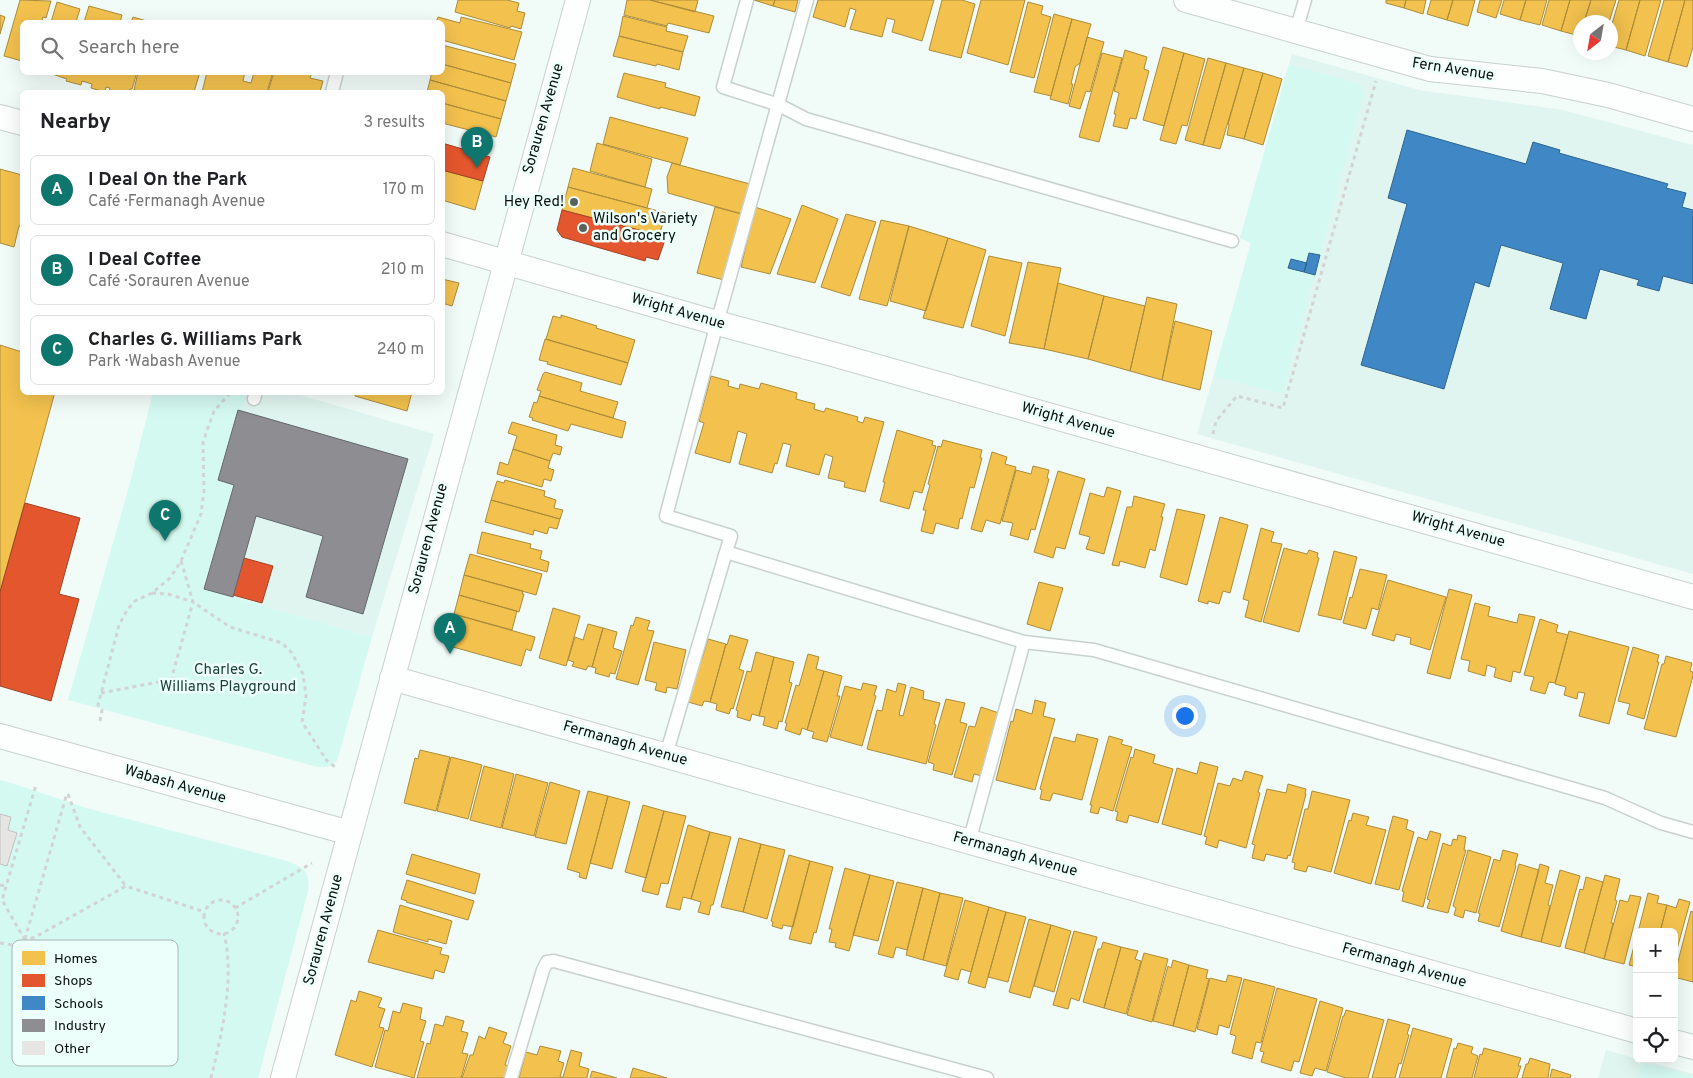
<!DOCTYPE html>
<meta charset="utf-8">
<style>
:root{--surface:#fff;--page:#f6f6f6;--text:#202124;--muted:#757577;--line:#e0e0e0;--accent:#0f766e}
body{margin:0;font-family:Overpass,sans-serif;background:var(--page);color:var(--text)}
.controls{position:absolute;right:15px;bottom:15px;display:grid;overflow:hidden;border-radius:8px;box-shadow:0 5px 20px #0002}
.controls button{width:45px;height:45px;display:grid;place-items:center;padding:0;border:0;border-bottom:1px solid var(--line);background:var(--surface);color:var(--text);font:25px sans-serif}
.compass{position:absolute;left:1573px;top:15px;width:45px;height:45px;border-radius:50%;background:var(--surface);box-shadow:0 5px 20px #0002;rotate:211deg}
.you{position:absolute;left:1184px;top:715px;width:18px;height:18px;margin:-12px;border:4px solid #fff;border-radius:50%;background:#1a73e8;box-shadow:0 0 0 8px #1a73e833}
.badge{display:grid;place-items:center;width:32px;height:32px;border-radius:50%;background:var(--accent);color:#fff;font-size:16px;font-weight:700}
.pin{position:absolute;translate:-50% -41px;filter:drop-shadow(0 1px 2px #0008)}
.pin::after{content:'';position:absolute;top:26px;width:18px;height:15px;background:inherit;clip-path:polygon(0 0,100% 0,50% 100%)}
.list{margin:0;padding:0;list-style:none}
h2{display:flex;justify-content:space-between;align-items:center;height:65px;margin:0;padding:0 20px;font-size:21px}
h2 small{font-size:16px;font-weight:400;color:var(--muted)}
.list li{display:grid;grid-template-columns:32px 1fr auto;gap:15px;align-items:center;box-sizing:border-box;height:70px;margin:0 10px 10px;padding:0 10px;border:1px solid var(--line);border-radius:8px}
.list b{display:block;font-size:19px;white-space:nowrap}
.list p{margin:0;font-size:16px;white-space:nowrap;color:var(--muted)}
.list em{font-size:16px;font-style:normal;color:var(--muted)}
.icon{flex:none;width:28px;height:28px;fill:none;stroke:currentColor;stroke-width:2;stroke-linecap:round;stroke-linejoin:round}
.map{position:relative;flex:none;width:1693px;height:1078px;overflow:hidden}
.search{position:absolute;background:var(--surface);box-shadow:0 5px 20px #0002;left:20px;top:20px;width:425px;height:55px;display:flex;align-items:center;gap:12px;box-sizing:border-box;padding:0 18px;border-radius:8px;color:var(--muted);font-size:19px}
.panel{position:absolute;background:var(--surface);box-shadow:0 5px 20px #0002;left:20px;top:90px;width:425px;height:305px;border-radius:8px}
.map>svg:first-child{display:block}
</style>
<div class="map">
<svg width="1693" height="1078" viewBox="0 0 1693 1078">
<rect width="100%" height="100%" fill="#f1fbf8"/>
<path fill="#e0f5ef" d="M1292 54 1419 90 1563 110 1693 145V574L1197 434 1251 243 1240 238Z
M247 393H293L434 434 372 637 204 589 233 485 216 479 238 410H242Z
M1606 1050 1693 1074V1078H1598Z"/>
<path fill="#d4f9f0" d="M1289 64 1359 84 1364 93 1282 394 1214 376 1251 243 1240 238Z
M153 393H247L242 411 238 410 234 485 204 589 372 637 337 761 328 767H318L68 700 127 494Z
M0 780 21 786 86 808 287 861C304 868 311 871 308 891L258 1078H0Z
M1642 1062 1693 1076V1078H1637Z"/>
<path fill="#f2c14e" stroke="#ac8c3a" d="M20 0 51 1 46 18 43 17 42 22H22V61L4 56Z
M458 0H507L519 3 517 11 525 13 521 29 511 26 510 28 455 12Z
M627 0H650L714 16 709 33 668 23 667 26 624 15Z
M650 0H698L695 12Z
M754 0H775L773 6Z
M775 0H798L795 12 773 6Z
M818 0H934L922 41 892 32 895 20 887 18 882 37 850 29 856 10 850 8 845 27 813 17Z
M942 0H962L975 4 961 58 929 50Z
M981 0H1025L1008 65 967 53Z
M1386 0H1406L1404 8 1386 3Z
M1406 0H1426L1423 14 1404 8Z
M1431 0H1453L1447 20 1427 14Z
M1453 0H1475L1468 26 1447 20Z
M1480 0H1502L1496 18 1477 12Z
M1504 0H1526L1520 20 1500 14Z
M1526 0H1547L1540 25 1520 20Z
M1549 0H1570L1561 31 1542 25Z
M1570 0H1591L1584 22H1580V36L1561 31Z
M1591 0H1616L1609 22H1584Z
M1619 0H1640L1626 50 1610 46V31Z
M1640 0H1661L1645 56 1626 50Z
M1664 0H1685L1668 62 1648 56Z
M1685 0H1693V47L1687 67 1668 62Z
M57 2 80 9 76 22H51Z
M1028 2 1043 6 1041 14 1051 17 1034 78 1010 72Z
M89 6 122 15 120 22H84Z
M1054 14 1072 19 1051 96 1034 92Z
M0 15 5 17 0 34Z
M623 16 667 27 666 31 688 36 683 52 619 36Z
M133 17 150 22H131Z
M438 17 460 23 461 17 522 32 514 60 442 40V22H436Z
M1072 19 1091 24 1080 63 1075 67 1071 84H1073L1068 104 1050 99Z
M619 36 683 52 679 70 657 64 656 66 613 56Z
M1087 37 1104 42 1090 92 1086 91 1080 109 1069 106Z
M442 45 516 64 511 83 442 64Z
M1163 47 1184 53 1164 126 1143 120Z
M1125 50 1147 57 1144 69 1149 71 1136 119 1130 118 1127 129 1113 126 1116 114H1114L1119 93 1114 91Z
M1102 53 1122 58 1099 142 1079 137Z
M1184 53 1205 59 1187 126 1182 125 1176 144 1160 140Z
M1208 58 1226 63 1203 145 1185 140Z
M1226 63 1244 68 1220 149 1203 145Z
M442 64 511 83 506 101 430 80 432 72H442Z
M1244 68 1263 73 1244 139 1227 135 1229 125 1228 124Z
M46 72H137L132 89H130L129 92H109L110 88 106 87 105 92 91 88 92 84 82 81 81 85 66 81 67 79Z
M138 72H200L194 92H135L136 90H134Z
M207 72H245L243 81 251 83 254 72H273L267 92H202Z
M274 72H312L310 78 323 81 320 92H268Z
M624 73 666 83 665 87 700 97 695 116 660 107V109L617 97Z
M1263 73 1282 79 1263 145 1244 139Z
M430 80 506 101 501 119 442 103V92H427Z
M442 103 501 119 496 137 442 123Z
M610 117 688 138 680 165 603 144Z
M597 143 652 159 645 187 590 171Z
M672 163 750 184 742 214 668 193 667 177Z
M573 168 652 189 647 208 568 187Z
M0 169 22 175V227L19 226 14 247 0 243Z
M442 170 483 181 475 210 442 200Z
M568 187 666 213 659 236 562 210Z
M802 205 838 219 815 283 777 274Z
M715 207 742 214 724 280 697 273Z
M755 207 791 219 770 274 741 267Z
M846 214 876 222 850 296 821 287Z
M881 220 909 226 887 306 859 299Z
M909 226 948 238 926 311 890 301Z
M948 238 986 250 963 328 923 318Z
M989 256 1022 263 1005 336 971 326Z
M1028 262 1061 268 1044 349 1009 343Z
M442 279 459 283 452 306 442 303Z
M1058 283 1104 296 1088 359 1044 349Z
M1104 296 1145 306 1130 371 1088 359Z
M1147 297 1177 304 1162 380 1130 371Z
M561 315 597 326 596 328 635 340 628 363 546 339 553 316 561 318Z
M1175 321 1212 331 1200 390 1162 380Z
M545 339 628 363 621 385 547 364 548 362 539 360Z
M0 345 22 352V392H55L0 592Z
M545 372 582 383 580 391 618 402 613 418 539 396 541 391 537 390 543 374Z
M711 376 729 381 728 386 739 389 740 384 759 389 761 383 797 393 796 399 815 404 814 409 824 412 826 408 858 417 857 421 863 423 865 417 884 422 865 492 844 487 845 482 828 478 833 457 825 454 819 475 786 466 791 445 783 443 777 464 775 463 772 473 739 464 747 434 738 431 730 463 695 453 704 423 699 421Z
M356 392H412L407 411 355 396Z
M539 396 626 422 622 438 571 424 568 431 532 420 533 418 529 417 534 402 537 403Z
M512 422 557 435 555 445 562 447 560 455 553 453 550 461 513 449 517 436 508 433Z
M897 430 933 441 932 445 936 446 922 493 914 491 909 509 880 501 885 482H883Z
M943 440 982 450 980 458H982L974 488 970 487 962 519 960 518 958 529 936 523 933 534 921 531 926 510H923L930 485 928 484 938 446 941 447Z
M513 449 550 461 548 468 554 470 551 481 544 479 542 487 497 474 500 462 508 465Z
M992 452 1007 457 1005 464 1016 467 1000 524 986 520 982 532 971 529Z
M1033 466 1049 470 1047 478 1049 479 1035 530 1031 529 1028 540 1010 535 1013 523 1002 521 1016 470 1031 474Z
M1058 471 1085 479 1065 549 1056 547 1053 558 1034 552Z
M505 480 545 491 544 496 556 500 554 508 563 510 560 519 491 500 497 481 504 483Z
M1107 487 1121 491 1104 554 1086 549 1090 537 1079 534 1090 493 1104 497Z
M1134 496 1165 504 1161 517H1163L1155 551 1150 549 1145 568 1120 561 1119 566 1112 565 1127 507H1132Z
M491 500 560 519 557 529 549 527 547 534 534 530 533 535 485 522Z
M1177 509 1205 515 1187 585 1160 577Z
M1220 517 1248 525 1230 593 1223 591 1219 604 1208 601V604L1198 601Z
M1261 528 1274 532 1271 542 1282 544 1261 622 1245 617 1249 601 1243 599Z
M482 532 531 544 530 548 542 551 540 559 549 562 547 572 477 553Z
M1284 548 1307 554 1309 550 1318 553 1317 557 1319 558 1299 632 1263 622Z
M1334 551 1357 557 1341 620 1318 615Z
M470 554 542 574 536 595 464 575Z
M1360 569 1387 575 1378 610 1372 608 1366 629 1343 623 1350 597 1352 598Z
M464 575 523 591 522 594H524L519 612 459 595Z
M1388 580 1446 597 1430 650 1410 644 1411 638 1396 634 1394 641 1372 635Z
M1039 582 1063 588 1050 631 1027 624Z
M1449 589 1472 595 1450 679 1427 673Z
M459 595 517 611 512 630 454 614Z
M1475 603 1490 607 1488 616 1517 623 1519 614 1535 617 1520 673 1513 671 1511 682 1494 677 1496 668 1487 665 1485 676 1468 671 1470 661 1461 659Z
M553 608 580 616 566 666 539 658Z
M453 614 535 637 531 651 526 649 521 666 453 647 454 645 445 642Z
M636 617 650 621 647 630 654 631 638 685 616 679 631 625 633 626Z
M1540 619 1558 625 1556 632 1568 635 1555 683 1549 682 1545 694 1530 690 1534 677 1524 675Z
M588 624 603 628 592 667 588 666 586 670 572 666 574 662 568 660 575 637 583 640Z
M603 628 617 632 613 648 622 651 615 674 610 673 609 677 595 673 596 668 592 667Z
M1569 631 1629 647 1609 724 1579 716 1585 693 1578 692 1577 699 1564 695 1566 687 1555 684Z
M730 635 748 640 739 669 744 671 733 709 731 708 729 714 716 710 717 704 710 702 726 644 727 645Z
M708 639 726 644 710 702 704 701 702 706 688 702 698 657 702 659Z
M654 642 686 650 677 689 667 687 666 693 655 690 657 683 645 680Z
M1633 647 1659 655 1657 662H1659L1644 719 1627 714 1630 704 1618 701Z
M756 652 774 657 759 716 752 714 750 721 737 717 738 711 736 710 747 671 751 672Z
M808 654 819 657 816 669 824 671 807 730 802 728 800 735 785 730 787 723H785L796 685 799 686Z
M1666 656 1692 663 1690 671 1693 672V676L1676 737 1644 729 1662 664H1664Z
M774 657 794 662 789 682 792 683 782 722 779 721 777 729 763 725 765 717 759 716Z
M824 671 842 676 837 696H840L827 742 812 738 814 732 807 730Z
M863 683 877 686 874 695 876 696 862 746 830 737 845 686 861 690Z
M898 683 906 685 899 715 903 716 911 687 924 691 923 699 940 703 934 724 936 725 926 764 867 749 877 710 882 711 887 689 896 692Z
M946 699 965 703 960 722 967 724 952 775 933 770 934 764 928 762Z
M1035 700 1046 703 1043 716 1055 719 1035 790 996 780 1011 721 1013 722 1016 709 1032 714Z
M981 707 999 713 982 776 974 774 972 782 954 777 969 726 975 727Z
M1077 734 1098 739 1082 800 1053 793 1050 801 1040 799 1042 790 1040 789 1054 737 1075 742Z
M1109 736 1123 740 1121 744 1132 747 1113 811 1100 807 1098 814 1090 812 1092 805H1090Z
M1135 749 1155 755 1153 763 1173 769 1158 823 1129 815 1127 823 1116 820 1118 812 1115 811 1131 757 1133 758Z
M420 750 450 757 436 811 404 803 415 758 418 759Z
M451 757 482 765 468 819 437 811Z
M1200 762 1218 767 1201 835 1162 824 1177 768 1197 774Z
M484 766 514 774 501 828 470 820Z
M1245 771 1263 776 1258 792 1260 793 1246 848 1219 840 1217 848 1205 844 1207 837 1204 836 1218 783 1230 786 1233 778 1242 781Z
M516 774 548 783 534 836 502 828Z
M550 782 580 791 566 844 535 837Z
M1288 784 1306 789 1305 794H1306L1290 856 1288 855 1287 859 1266 854 1264 861 1252 858 1255 845 1252 844 1267 789 1286 793Z
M588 791 608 796 586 879 579 877 580 873 567 869Z
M1312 791 1350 800 1331 872 1308 866 1306 872 1294 869 1295 863 1292 862 1305 809H1308Z
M608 796 630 802 612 869 590 863Z
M643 805 664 811 646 878 625 872Z
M664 811 686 816 668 884 661 883 658 895 642 891Z
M1353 813 1369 817 1366 825 1386 830 1371 884 1334 873 1349 820 1351 821Z
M1393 816 1408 820 1406 829 1414 832 1399 890 1375 884Z
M688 825 710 832 691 899 683 897 680 910 666 907Z
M1430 831 1441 834 1423 907 1402 901 1404 892 1402 891 1418 837 1427 840Z
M710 832 731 837 713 905H711L709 915 698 912 701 902 691 899Z
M1458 835 1466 837 1464 850H1466L1448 913 1427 908 1430 900 1427 899 1443 843 1451 846 1453 839 1457 840Z
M739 838 761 844 743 912 721 907Z
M761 844 785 850 767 919 743 912Z
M1468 850 1491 857 1476 913 1465 910 1463 918 1454 915 1456 908 1453 906Z
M1503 850 1518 854 1515 865 1516 866 1499 927 1478 921 1480 914 1478 913 1494 859 1500 861Z
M412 854 480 874 475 894 406 874Z
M789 855 810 861 793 927 783 925 782 929 772 926 773 922 771 921Z
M810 861 833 867 816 933 814 932 811 944 789 939Z
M1519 864 1539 870 1521 937 1501 931Z
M1540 864 1549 867 1545 883 1553 885 1548 905 1550 906 1541 942 1521 937Z
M845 868 870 875 849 951 835 947 836 943 829 942 832 929H829Z
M1560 870 1580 876 1560 947 1541 942Z
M870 875 894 881 878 941 853 935Z
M1605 875 1620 879 1615 900 1617 901 1611 923H1613L1604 959 1584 953Z
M1586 877 1603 882 1584 953 1565 948 1580 889 1583 890Z
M407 880 474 901 468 920 406 902 407 901 401 899Z
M897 882 923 888 907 950 896 947 893 958 878 954Z
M923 888 940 893 923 960 906 955Z
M940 893 963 898 946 966 923 960Z
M1648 893 1659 896 1657 903 1667 905 1660 932H1638Z
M1630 895 1641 897 1624 964 1604 959 1620 900 1628 902Z
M1679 899 1690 902 1674 960V932H1660L1667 905 1676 908Z
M965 900 989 907 971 972 961 969 958 980 944 976Z
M400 905 452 921 446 944 428 939V942L393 932Z
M989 907 1006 912 985 988 968 983Z
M1691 911 1693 912V982L1674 977Z
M1006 912 1026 917 1008 982 988 977Z
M1029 919 1051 925 1030 998 1009 992Z
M1051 925 1071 931 1054 992 1034 986Z
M378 930 442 948 440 954 449 956 444 973 435 970 433 979 368 962Z
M1074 931 1097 937 1079 1001 1071 998 1068 1009 1053 1005Z
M1637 935V967L1629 965Z
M1103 942 1121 947 1104 1008 1083 1002 1098 949H1101Z
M1121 947 1138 951 1135 959 1141 961 1126 1014 1104 1008Z
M1144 953 1168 959 1152 1022 1127 1015Z
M1173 960 1189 965 1173 1026 1153 1021 1168 966 1171 968Z
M1189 965 1208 970 1206 978 1209 979 1195 1032 1173 1026Z
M1228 975 1242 978 1229 1028 1219 1025 1217 1035 1197 1029 1210 978 1226 982Z
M1244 979 1275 987 1261 1043 1256 1042 1252 1059 1232 1053 1236 1036 1230 1034Z
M1277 988 1317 999 1299 1062 1294 1061 1291 1071 1261 1062 1264 1052 1260 1051Z
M359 991 382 998 378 1007 385 1009 379 1027 384 1028 372 1067 335 1055 351 1000 356 1002Z
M1320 1001 1343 1008 1326 1071 1315 1068 1312 1076 1300 1073Z
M403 1003 422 1008 420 1019 426 1021 420 1041 424 1042 414 1078 375 1067 385 1030 388 1031 393 1011 400 1013Z
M1346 1010 1384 1020 1368 1078H1346L1327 1072 1343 1016H1344Z
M446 1016 464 1021 461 1031 468 1033 462 1053 468 1054 461 1078H417L427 1043 430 1044 435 1024 443 1026Z
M1388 1019 1410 1025 1407 1034 1409 1035 1401 1064 1399 1063 1395 1078H1372Z
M489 1027 507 1033 503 1043 511 1046 505 1065 510 1066 506 1078H462L470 1055H473L479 1036 485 1039Z
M1413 1028 1452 1039 1441 1078H1399Z
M1458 1043 1473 1047 1471 1053 1478 1056 1472 1078H1446L1454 1048 1456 1049Z
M540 1046 561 1051 558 1061 564 1063 560 1077H563L571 1050 582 1053 579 1066 589 1069 587 1078H519L526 1052 537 1055Z
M1484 1048 1521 1058 1518 1066H1521L1517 1078H1474L1480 1054 1482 1055Z
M1530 1058 1550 1064 1548 1078H1522L1526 1064H1528Z
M633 1068 667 1078H630Z
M1552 1069 1571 1075 1570 1078H1550Z
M592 1071 617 1078H590Z"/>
<path fill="#e4572e" stroke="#a24124" d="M442 143 490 157 483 181 442 170Z
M562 210 666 237 658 260 646 257 645 261 562 237 557 230Z
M25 503 80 518 59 594 79 599 51 701 0 686V592Z
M244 558 273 566 262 603 233 595Z"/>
<path fill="#3f88c5" stroke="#2e648e" d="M1407 130 1526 164 1533 142 1560 150 1559 153 1668 184 1666 188 1686 193 1682 207 1693 210V284L1663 276 1659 291 1637 285 1639 280 1600 269 1586 319 1550 309 1563 263 1501 245 1489 287 1475 282 1444 389 1361 365 1407 204 1388 198Z
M1309 253 1320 255 1315 275 1304 272Z
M1291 259 1307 263 1304 272 1288 268Z"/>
<path fill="#8d8d92" stroke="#65676a" d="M238 410 408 459 363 614 306 597 323 536 256 516 233 597 204 589 234 485 218 480Z"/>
<path fill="#e7e4e4" stroke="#c2c2c2" d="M0 814 11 817 8 830 17 833 7 866 0 864Z"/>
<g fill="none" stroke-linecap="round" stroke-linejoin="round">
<defs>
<path id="service" d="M747 0 723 87 779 105 806 119 1232 241
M807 0 717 323 666 516 731 536 726 552 1024 642 1094 650 1605 798 1661 823 1693 832
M1296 31 1305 0
M332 92 337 72
M254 399 256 392
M666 755 726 552
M969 842 1024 642
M511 1078 543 970 547 962 554 961 987 1078"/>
<path id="minor" d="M1186 0 1430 69 1542 81 1608 95 1693 119
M0 117 22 123
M442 244 717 323 825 352 1693 597
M392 678 1637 1031
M0 736 350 833
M1674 1042 1693 1047
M283 1078C382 719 477 359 578 0"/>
</defs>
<use href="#service" stroke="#c8d1ce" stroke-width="15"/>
<use href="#minor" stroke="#c8d1ce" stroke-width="26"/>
<path stroke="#d2d4d3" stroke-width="3" stroke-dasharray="4 4" stroke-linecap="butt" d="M1213 434 1216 421 1237 396 1283 408 1376 81
M181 561 193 602 230 627 282 643 292 653 303 674 306 696 302 722 327 761 338 769
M152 593 168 594 193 602 171 680
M101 693 179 678
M100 721 102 710 98 705 119 625 127 610 135 601 152 593 170 578 181 561 201 514 204 491 203 442 214 411 231 392
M68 794 80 827 126 886
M0 885 5 886
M204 917a17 17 0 1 1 34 0a17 17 0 1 1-34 0Z
M235 908 312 863
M25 939 67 793
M25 940 2 900 36 785
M0 943 14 945 37 936 126 886 205 912
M211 1078C222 1032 235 979 224 933"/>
<use href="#service" stroke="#fdfefe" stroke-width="12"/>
<use href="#minor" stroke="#fdfefe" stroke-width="24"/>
</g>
<g fill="#5a625f" stroke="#edfffa" stroke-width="2">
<circle cx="574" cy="202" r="5"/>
<circle cx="583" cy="228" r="5"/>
</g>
<g text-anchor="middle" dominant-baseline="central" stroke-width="5" stroke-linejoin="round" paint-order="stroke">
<g font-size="15" fill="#080f0d" stroke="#edfffa">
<text transform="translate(1453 70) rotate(9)">Fern Avenue</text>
<text transform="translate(544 119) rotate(-74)">Sorauren Avenue</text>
<text transform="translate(678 312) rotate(16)">Wright Avenue</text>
<text transform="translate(1068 421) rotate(16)">Wright Avenue</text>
<text transform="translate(1458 530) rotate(16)">Wright Avenue</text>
<text transform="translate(429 539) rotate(-75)">Sorauren Avenue</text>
<text transform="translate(625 744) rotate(16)">Fermanagh Avenue</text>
<text transform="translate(175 785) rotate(16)">Wabash Avenue</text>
<text transform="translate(1015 855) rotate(16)">Fermanagh Avenue</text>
<text transform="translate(324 930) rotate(-75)">Sorauren Avenue</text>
<text transform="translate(1404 966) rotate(16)">Fermanagh Avenue</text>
</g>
<g font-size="15" fill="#080f0d" stroke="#edfffa" text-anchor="end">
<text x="564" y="202">Hey Red!</text>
<text x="593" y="219" text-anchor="start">Wilson's Variety<tspan x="593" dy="17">and Grocery</tspan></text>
</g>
<g font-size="15" fill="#1c413a" stroke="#edfffa">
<text x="228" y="670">Charles G.<tspan x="228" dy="17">Williams Playground</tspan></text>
</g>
</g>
<rect x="12" y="940" width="166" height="126" rx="8" fill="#edfffa" stroke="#a8b7b3" stroke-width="1"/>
<rect x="22" y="951" width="23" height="14" fill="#f2c14e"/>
<rect x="22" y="974" width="23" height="13" fill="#e4572e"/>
<rect x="22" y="996" width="23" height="14" fill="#3f88c5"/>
<rect x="22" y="1019" width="23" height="13" fill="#8d8d92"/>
<rect x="22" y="1041" width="23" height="14" fill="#e7e4e4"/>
<g font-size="14" fill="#080f0d">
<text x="54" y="963">Homes</text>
<text x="54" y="985">Shops</text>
<text x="54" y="1008">Schools</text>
<text x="54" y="1030">Industry</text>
<text x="54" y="1053">Other</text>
</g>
</svg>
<div class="controls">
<button>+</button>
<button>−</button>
<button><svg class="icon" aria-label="locate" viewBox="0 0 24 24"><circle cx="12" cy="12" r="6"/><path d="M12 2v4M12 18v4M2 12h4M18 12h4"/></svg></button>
</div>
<svg class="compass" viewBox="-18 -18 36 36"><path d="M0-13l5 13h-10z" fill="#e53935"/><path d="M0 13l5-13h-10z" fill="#757577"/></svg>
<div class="you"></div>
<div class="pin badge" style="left:450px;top:654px">A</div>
<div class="pin badge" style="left:477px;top:168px">B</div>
<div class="pin badge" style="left:165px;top:541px">C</div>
<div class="search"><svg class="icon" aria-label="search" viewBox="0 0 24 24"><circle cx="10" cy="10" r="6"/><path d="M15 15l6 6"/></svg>Search here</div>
<section class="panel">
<h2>Nearby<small>3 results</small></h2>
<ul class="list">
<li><span class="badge">A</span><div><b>I Deal On the Park</b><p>Café · Fermanagh Avenue</p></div><em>170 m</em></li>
<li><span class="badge">B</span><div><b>I Deal Coffee</b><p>Café · Sorauren Avenue</p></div><em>210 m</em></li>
<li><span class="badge">C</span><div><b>Charles G. Williams Park</b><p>Park · Wabash Avenue</p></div><em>240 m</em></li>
</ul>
</section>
</div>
